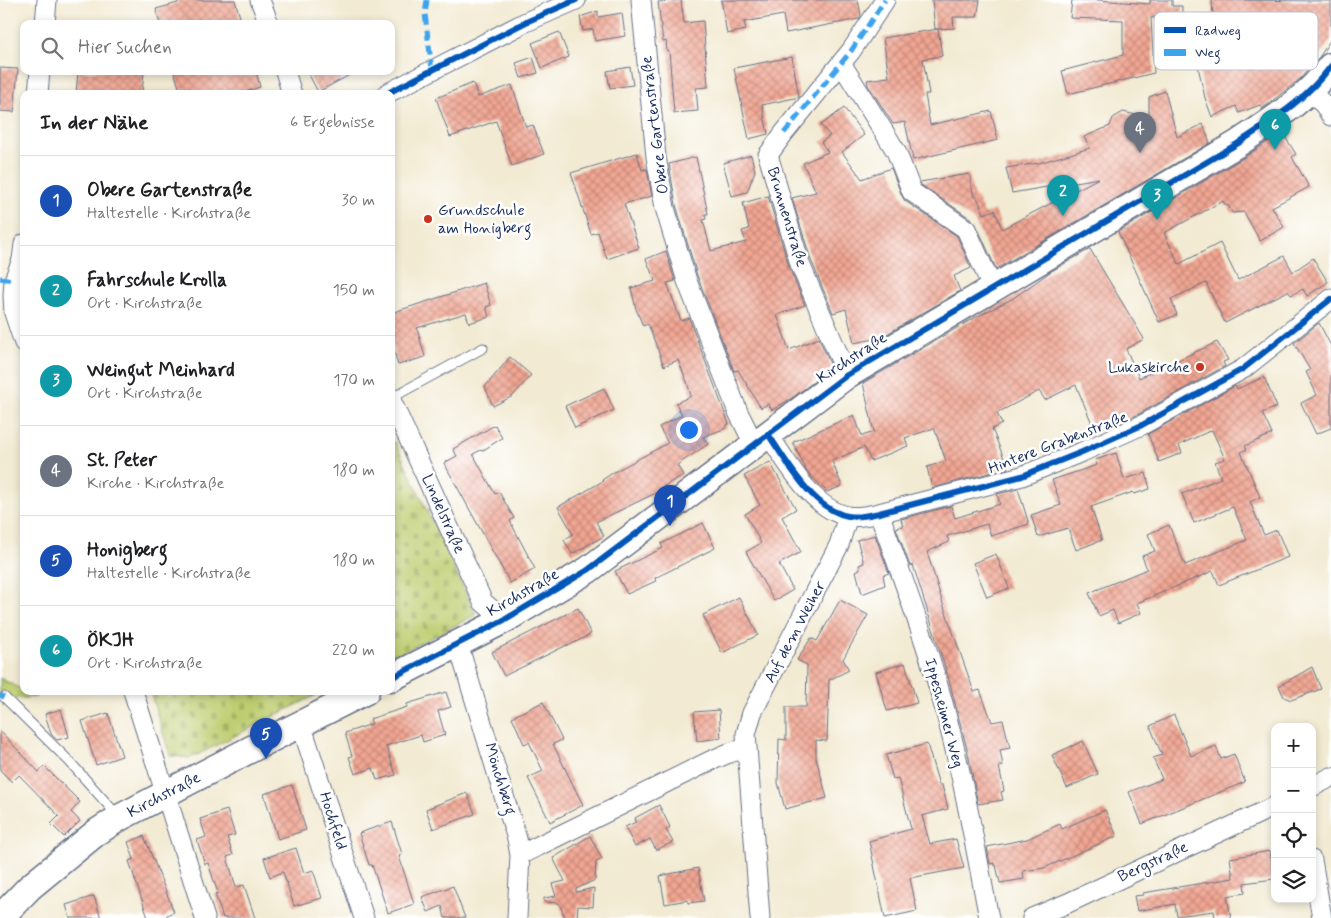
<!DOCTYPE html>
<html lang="de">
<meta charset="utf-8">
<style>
:root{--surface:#fff;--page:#f2f2f2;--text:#202124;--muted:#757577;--line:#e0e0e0;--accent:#c8321e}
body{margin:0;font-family:Mynerve,sans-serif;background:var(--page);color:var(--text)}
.controls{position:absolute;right:15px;bottom:15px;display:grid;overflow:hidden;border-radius:10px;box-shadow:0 2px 8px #0003}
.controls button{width:45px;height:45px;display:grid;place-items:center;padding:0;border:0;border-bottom:1px solid var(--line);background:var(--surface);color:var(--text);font:25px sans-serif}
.you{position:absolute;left:688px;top:429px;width:18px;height:18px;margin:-12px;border:4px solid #fff;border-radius:50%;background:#1a73e8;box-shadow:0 0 0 8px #1a73e833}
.badge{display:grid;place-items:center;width:32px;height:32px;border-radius:50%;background:var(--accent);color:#fff;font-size:16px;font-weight:700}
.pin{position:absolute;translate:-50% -41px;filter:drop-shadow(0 1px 2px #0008)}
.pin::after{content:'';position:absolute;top:26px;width:18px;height:15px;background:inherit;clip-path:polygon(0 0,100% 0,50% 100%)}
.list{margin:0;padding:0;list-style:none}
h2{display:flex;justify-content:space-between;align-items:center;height:65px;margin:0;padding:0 20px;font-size:21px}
h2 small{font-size:16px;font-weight:400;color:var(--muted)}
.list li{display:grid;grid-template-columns:32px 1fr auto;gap:15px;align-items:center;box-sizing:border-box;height:90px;padding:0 20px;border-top:1px solid var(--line)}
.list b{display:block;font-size:19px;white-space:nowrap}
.list p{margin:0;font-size:16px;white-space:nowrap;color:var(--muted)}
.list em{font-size:16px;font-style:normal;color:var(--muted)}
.icon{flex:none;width:28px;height:28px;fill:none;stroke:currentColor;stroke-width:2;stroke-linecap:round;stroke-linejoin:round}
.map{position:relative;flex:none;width:1331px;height:918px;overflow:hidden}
.search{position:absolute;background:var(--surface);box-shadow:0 2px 8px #0003;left:20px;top:20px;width:375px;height:55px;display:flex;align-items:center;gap:12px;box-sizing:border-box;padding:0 18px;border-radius:10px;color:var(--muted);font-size:19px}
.panel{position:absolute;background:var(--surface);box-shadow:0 2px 8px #0003;left:20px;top:90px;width:375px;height:605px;border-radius:10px}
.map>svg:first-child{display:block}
</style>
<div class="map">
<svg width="1331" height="918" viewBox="0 0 1331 918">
<defs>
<pattern id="grass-tufts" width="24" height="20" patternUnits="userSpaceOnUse" patternTransform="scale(1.25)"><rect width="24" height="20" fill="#becd70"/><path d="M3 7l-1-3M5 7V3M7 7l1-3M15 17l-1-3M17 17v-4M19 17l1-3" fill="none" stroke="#a3b063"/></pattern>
<pattern id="cemetery-stones" width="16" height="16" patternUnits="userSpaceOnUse" patternTransform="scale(1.25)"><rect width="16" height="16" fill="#becd70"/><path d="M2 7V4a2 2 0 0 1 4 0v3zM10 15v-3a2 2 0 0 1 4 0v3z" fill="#a3b063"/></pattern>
<pattern id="building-cross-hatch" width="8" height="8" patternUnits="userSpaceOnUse" patternTransform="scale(1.25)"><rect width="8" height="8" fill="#f2a692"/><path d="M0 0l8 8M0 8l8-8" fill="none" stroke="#c3887a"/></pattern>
</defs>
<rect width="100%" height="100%" fill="#fff"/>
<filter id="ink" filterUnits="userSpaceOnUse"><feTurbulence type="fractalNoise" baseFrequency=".02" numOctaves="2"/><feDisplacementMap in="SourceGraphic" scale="10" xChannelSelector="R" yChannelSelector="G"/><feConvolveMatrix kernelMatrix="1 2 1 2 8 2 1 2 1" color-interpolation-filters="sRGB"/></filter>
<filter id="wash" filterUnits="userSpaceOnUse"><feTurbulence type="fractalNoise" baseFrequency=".0096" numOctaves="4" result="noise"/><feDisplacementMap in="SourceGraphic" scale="20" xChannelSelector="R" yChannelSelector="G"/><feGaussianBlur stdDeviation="1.12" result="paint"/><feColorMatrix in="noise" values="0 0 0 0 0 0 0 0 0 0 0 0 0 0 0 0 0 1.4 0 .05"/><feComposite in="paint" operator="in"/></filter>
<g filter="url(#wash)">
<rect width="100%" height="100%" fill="#f2ead2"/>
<path fill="url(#grass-tufts)" stroke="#6c7e67" d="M0 678 36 697 0 700Z"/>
<path fill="url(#cemetery-stones)" stroke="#6c7e67" d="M395 442 476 615 391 658V444Z
M150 691H324L191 758 170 756Z"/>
<g id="blocks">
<path fill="url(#building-cross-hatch)" d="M178 0H235L242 24H160L156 9 178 3Z
M681 0 684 23 703 21 708 87 696 88 698 111 674 113 669 51H667L666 41 663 42 658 2Z
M721 0H858L861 15 859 19 786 33 783 15 744 22 746 30 727 34Z
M932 0H980L977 17H953L954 28 938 29 942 56 923 59 929 94H925L930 125 991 111 998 140 913 160 905 122 893 124 868 85 867 80 889 77 883 38 938 29H935Z
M1072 0H1098L1150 4V0H1172V6H1182V14L1151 18 1154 73 1068 94 1062 71 1123 55V20L1070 18Z
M1212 0 1331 1V39L1320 56 1300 79 1262 109 1260 105 1239 113 1236 106 1212 117 1205 98 1192 39 1182 40V18L1213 17Z
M598 11V17L622 13 625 36 595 41 593 29 583 31 580 17Z
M559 32 569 57 542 68 532 43Z
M533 57 538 73 521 78 516 63Z
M792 57 799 97 762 105 768 134 749 139 734 68Z
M630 67 633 85 610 88 607 71Z
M0 68 18 69 14 112 0 111Z
M78 71H144L142 94H76Z
M174 71H256L260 87 239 94H181Z
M307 71H357L318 92Z
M473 83 478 97 512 85 526 127 533 125 544 154 512 166 496 121 450 137 436 98Z
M1165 91 1177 137 1203 124 1210 143 996 269 976 224 973 220 921 185 920 182 969 174 974 197H977L984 214 995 210 1002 229 1099 178 1012 193 1006 168 1039 163 1090 148 1084 137 1110 126 1113 118 1123 112 1149 118V97Z
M844 108 864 135 842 152 862 179 891 168 902 196 905 201 957 236 971 268 954 276 960 291 880 338 854 343 846 309 833 313 811 260 792 198 816 192 803 163 828 152 821 142 830 136 821 125Z
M1282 132 1296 154 1292 157 1309 187 1272 207 1284 227 1260 241 1244 212 1232 213 1228 205 1226 206 1223 201 1164 233 1179 264 1220 243 1238 280 1284 256 1293 272 1313 258 1328 282 1307 296 1303 289 1291 295 1288 291 1225 323 1206 283 1171 299 1177 315 1159 322 1118 232 1245 157Z
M637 153 642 170 647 169 652 196 624 204 639 248 607 259 598 232 591 234 571 173Z
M751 155 755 171 747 192 732 196 723 163Z
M696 157 708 214H705L706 219 703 220 711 251 746 242 742 231 749 229 743 203 768 196 789 267 805 305 777 315 789 350 819 338 832 368 792 398 772 410 768 404 761 408 738 370 734 371 697 275 676 205 669 164Z
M1090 249 1144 339 1126 349 1139 378 1217 342 1228 360 1223 362 1225 366 1137 415 1114 425 1112 422 1106 424 1103 421 1093 426 1076 385 1045 400 1039 391 997 413 1002 424 992 429 1008 468 932 488 927 467 946 461 934 428 905 438 908 446 871 461 864 447 832 461 842 486 827 492 811 476 806 470 793 442 854 415 862 436 874 432 863 383 972 319 1012 299 1050 272Z
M666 251 675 281 667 283 681 321 689 318 729 424 725 426 726 428 703 437 708 444 677 465 683 475 659 489 660 491 596 522 604 536 572 554 564 540 573 534 558 507 603 481 602 480 614 472 668 443 659 427 682 415 676 403 691 396 687 382 678 360 664 366 648 324 643 326 636 309 631 288 655 281 646 259Z
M484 283 491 305 486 307 489 317 469 323 466 313 417 328 425 357 398 365 391 340V313Z
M1319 323 1331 346V428L1316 434 1301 403 1317 395 1306 372 1310 370 1294 343Z
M510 357 531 375 513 396 493 406 485 387Z
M1264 377 1277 407 1262 413 1272 434 1245 446 1247 449 1241 452 1260 497 1250 502 1264 535 1277 530 1288 557 1219 585 1213 571 1137 603 1141 613 1118 623 1113 610 1099 616 1089 593 1147 569 1142 556 1155 551 1148 534 1169 525 1185 565 1247 540 1233 507 1194 523 1182 494 1221 478 1215 462 1225 459 1212 430 1179 445 1182 453 1159 462 1148 434 1235 386 1237 389Z
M604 388 614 410 575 428 565 406Z
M495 425 502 438 482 451 481 450 473 454 495 494 499 492 514 518 510 521 535 569 510 583 444 463 457 456 453 449Z
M1116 453 1124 479 1146 473 1150 489 1134 494 1133 492 1091 507 1102 540 1076 550 1068 528 1038 537 1031 515 1061 505 1052 480 1097 465 1095 460Z
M770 462 796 509 782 517 801 552 779 564 793 590 774 601 746 552 761 543 745 514 760 505 744 476Z
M1018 489 1029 524 991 536 987 524 947 536 949 542 927 552 943 604 974 692 980 690 992 722 1003 720 1010 748 1000 750 1003 766H999L1004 791 1001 792 1003 800 978 804 968 753 949 680 913 565 910 566 896 528 903 526 901 519 951 506 955 518 1000 504 997 494Z
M703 523 715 548 655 578 656 581 627 594 615 571 663 548 661 544Z
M875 535 889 573 883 575 885 585 862 594 856 571 860 569 859 565 864 563 857 540Z
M996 554 1009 588 987 597 973 563Z
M739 597 758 635 722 653 703 615Z
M840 600 868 615 843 659 849 670 829 680 827 741 816 740V758L827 798 785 809 778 783 779 739 786 740V707H806L807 665 797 660 811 638 817 641Z
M578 608 591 634 568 646 567 645 504 676 492 652Z
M905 663 917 703 887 711 876 672Z
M1312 667 1321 689 1291 700 1284 697 1279 686Z
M446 692 451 707 438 711 445 735 423 742 421 735 386 746 396 775 377 780 373 768 355 774 349 757 352 756 345 733 372 724 370 719 407 707V704Z
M543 702 562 740 553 744 583 805 550 822 528 778 543 771 529 742 524 744 512 717Z
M61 709 69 737 57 740 51 734 45 714Z
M719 710 721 738 697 741 694 712Z
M108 713 122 756 96 765 82 721Z
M1174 715 1191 756 1216 746 1221 759 1234 754 1245 782 1142 824 1129 792 1162 779 1153 758 1162 755 1150 726Z
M0 731 39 772 44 766 80 802 71 812 80 821 64 837 51 824 59 816 19 775 12 782 0 770Z
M1083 741 1098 774 1067 788 1052 755Z
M927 744 939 785H942L948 809 922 816 930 844 956 839 964 868 910 878 917 911 885 918 869 841 911 829 898 778 893 779 886 755Z
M292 785 306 830 278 839 264 794Z
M467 793 475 814 433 829 426 809Z
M659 805 670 827 666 830 673 842 656 850 650 839 635 847 625 827 636 822 635 818Z
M227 810 235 835 227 837 233 855 227 857 236 887 244 885 255 918H223L215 894 218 893 208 863 205 864 197 840 206 837 200 819Z
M1105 810 1117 836 1044 868 1023 871 1024 879 1000 883 996 865H994V863L990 864 987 847 1027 839 1060 824 1062 829Z
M392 822 402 854 399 856 414 904 388 913 372 865H369L359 833Z
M144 836 174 912 167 915 165 918H148L129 861 134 859 128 842Z
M590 836 602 859 596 862 595 880 576 889V892L594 888 593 907 578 906 577 918H565L559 903 544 902V898L556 896 552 884 565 881 553 858Z
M296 848 304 873 313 870 322 898 294 906 283 872 270 877 264 858Z
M1270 851 1274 879 1244 883 1245 893 1227 896 1231 918H1215L1214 911 1177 916 1175 904 1137 911 1134 896 1143 895V893L1233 878 1230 858Z
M698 868 704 901 688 903V900L665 904 660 876Z
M453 886 465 918H445L442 906 428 912 422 897Z
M94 896 101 918H70L66 905Z"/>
</g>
</g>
<g filter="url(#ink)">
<use href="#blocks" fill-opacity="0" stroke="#667087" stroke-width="1"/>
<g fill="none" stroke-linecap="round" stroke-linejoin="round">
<defs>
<path id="lane" d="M391 398 483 348
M4 697 69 761 118 816"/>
<path id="street" d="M260 0 269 24
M641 0 656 157 665 208 687 281 738 412 754 444
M45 24 47 0
M841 63 896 151 912 192 966 229 993 289
M285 71 292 94
M1311 91 1325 106 1331 116
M38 94 40 71
M386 94 526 22 576 0
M24 244 22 260 14 280 13 295 14 313 24 343
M847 375 800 264 768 155 784 133 851 51 885 0
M391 400 483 602 504 620
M768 434C787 462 813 510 848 516 858 518 870 515 879 513L1022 476 1082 452 1142 425 1243 369 1331 299
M879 513C900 571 922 629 939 689 961 764 974 841 989 918
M458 644 517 839 520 855 517 918
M133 691 205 918
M301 724 364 918
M1312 787 1331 777
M520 855 710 761 729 753 747 748
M1312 860 1322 918
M760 918 746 734 752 713 839 545 848 516
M1032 918 1068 903 1275 806"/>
<path id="secondary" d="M391 678 504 620 588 570 847 375 1237 144C1271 121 1306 100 1331 66
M0 918 30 887 97 832 119 818 259 745 366 691"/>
</defs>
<use href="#lane" stroke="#667087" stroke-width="11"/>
<use href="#street" stroke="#667087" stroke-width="21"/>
<use href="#secondary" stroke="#667087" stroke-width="29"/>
<use href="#lane" stroke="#fff" stroke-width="9"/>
<use href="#street" stroke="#fff" stroke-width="19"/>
<use href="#secondary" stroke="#fff" stroke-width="26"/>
<path stroke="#3da3ed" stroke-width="5" stroke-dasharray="10 5" stroke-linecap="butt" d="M427 0 425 14 432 70
M784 133 851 51 885 0
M0 278 14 280
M0 695 4 697"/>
<defs>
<path id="cycleway" d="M386 94 526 22 576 0
M768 434C787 462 813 510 848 516 858 518 870 515 879 513L1022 476 1082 452 1142 425 1243 369 1331 299
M391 678 504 620 588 570 847 375 1237 144C1271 121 1306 100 1331 66"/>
</defs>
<use href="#cycleway" stroke="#fff" stroke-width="9"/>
<use href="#cycleway" stroke="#0057b8" stroke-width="6"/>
</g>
</g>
<g fill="#c8321e" stroke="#fff" stroke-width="2">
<circle cx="428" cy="219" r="5"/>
<circle cx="1200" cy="367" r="5"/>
</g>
<g text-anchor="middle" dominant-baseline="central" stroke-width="5" stroke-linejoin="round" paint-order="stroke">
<g font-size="16" fill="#1b2f5e" stroke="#fff">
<text transform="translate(655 125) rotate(-97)">Obere Gartenstraße</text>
<text transform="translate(787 217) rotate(73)">Brunnenstraße</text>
<text transform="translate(852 358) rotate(-33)">Kirchstraße</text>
<text transform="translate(1058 443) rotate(-21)">Hintere Grabenstraße</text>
<text transform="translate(443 514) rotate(66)">Lindelstraße</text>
<text transform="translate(523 593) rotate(-30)">Kirchstraße</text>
<text transform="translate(795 632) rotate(-62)">Auf dem Weiher</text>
<text transform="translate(944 713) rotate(75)">Ippesheimer Weg</text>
<text transform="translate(500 779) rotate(73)">Mönchberg</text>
<text transform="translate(164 795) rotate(-28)">Kirchstraße</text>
<text transform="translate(333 821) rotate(72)">Hochfeld</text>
<text transform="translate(1153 862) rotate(-25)">Bergstraße</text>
</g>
<g font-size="16" fill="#1b2f5e" stroke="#fff" text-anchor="start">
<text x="438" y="210">Grundschule<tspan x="438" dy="18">am Honigberg</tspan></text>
<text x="1190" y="367" text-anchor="end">Lukaskirche</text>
</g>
</g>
<rect x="1154" y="12" width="164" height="58" rx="8" fill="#fff" stroke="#bbc1cf" stroke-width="1"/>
<rect x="1164" y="27" width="22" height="6" fill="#0057b8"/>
<rect x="1164" y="49" width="22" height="7" fill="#3da3ed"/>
<g font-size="14" fill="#1b2f5e">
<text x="1195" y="35">Radweg</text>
<text x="1195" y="57">Weg</text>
</g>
</svg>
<div class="controls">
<button>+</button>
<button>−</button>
<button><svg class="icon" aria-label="locate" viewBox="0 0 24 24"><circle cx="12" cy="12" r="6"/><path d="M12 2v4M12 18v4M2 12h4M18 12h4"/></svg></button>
<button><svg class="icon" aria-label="layers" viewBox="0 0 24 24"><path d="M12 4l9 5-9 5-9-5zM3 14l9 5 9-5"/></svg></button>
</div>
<div class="you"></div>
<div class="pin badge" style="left:670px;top:526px;background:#1a4fb4">1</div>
<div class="pin badge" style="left:1063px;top:216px;background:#0f9aa8">2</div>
<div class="pin badge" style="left:1157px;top:220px;background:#0f9aa8">3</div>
<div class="pin badge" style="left:1140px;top:153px;background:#6b7280">4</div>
<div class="pin badge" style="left:266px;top:759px;background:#1a4fb4">5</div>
<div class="pin badge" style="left:1275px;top:150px;background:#0f9aa8">6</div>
<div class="search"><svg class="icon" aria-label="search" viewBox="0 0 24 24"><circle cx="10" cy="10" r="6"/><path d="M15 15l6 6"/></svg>Hier suchen</div>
<section class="panel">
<h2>In der Nähe<small>6 Ergebnisse</small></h2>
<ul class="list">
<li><span class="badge" style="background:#1a4fb4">1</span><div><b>Obere Gartenstraße</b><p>Haltestelle · Kirchstraße</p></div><em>30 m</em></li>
<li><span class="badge" style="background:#0f9aa8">2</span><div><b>Fahrschule Krolla</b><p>Ort · Kirchstraße</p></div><em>150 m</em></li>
<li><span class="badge" style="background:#0f9aa8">3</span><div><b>Weingut Meinhard</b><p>Ort · Kirchstraße</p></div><em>170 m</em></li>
<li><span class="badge" style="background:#6b7280">4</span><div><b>St. Peter</b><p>Kirche · Kirchstraße</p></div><em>180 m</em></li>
<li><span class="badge" style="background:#1a4fb4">5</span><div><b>Honigberg</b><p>Haltestelle · Kirchstraße</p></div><em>180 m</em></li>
<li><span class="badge" style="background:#0f9aa8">6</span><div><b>ÖKJH</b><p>Ort · Kirchstraße</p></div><em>220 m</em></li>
</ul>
</section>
</div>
